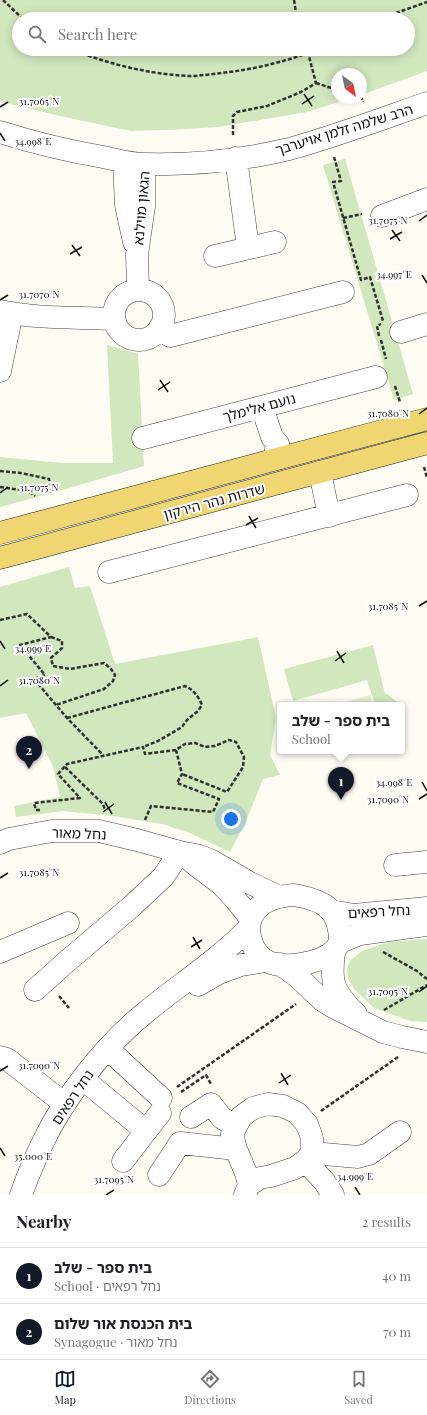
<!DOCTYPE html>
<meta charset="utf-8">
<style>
:root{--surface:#fff;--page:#f2f2f2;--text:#202124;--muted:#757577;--line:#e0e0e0;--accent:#111827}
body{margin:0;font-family:"Playfair Display","Noto Sans Hebrew",serif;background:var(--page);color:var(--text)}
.compass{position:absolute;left:331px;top:68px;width:36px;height:36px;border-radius:50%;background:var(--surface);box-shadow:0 2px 10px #0003;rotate:147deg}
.you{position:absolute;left:231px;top:819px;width:14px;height:14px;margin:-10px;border:3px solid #fff;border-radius:50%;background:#1a73e8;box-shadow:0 0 0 6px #1a73e833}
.badge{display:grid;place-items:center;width:26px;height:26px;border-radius:50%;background:var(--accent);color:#fff;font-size:13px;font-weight:700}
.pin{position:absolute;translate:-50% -33px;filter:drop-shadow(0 1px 2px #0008)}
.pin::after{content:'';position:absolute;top:21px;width:14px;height:12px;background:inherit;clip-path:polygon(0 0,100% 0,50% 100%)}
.popup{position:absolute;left:277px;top:702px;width:128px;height:52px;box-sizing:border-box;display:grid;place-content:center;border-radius:4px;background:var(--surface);filter:drop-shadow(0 1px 3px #0005);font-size:13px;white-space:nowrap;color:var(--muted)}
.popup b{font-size:15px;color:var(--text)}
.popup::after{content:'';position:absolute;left:50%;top:100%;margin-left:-8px;border:8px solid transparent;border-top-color:var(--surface)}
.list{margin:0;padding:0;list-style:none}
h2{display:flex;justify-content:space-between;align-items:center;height:52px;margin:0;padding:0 16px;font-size:17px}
h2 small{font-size:13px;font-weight:400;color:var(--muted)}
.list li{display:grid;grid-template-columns:26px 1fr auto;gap:12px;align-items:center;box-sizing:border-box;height:56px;padding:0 16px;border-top:1px solid var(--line)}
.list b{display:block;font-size:15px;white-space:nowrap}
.list p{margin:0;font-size:13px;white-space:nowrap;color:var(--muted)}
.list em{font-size:13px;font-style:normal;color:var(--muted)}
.icon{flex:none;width:22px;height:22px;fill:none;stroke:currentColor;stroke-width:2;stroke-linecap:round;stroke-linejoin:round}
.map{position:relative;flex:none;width:427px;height:1195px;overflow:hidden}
.search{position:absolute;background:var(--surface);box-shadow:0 2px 10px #0003;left:12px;right:12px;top:12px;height:44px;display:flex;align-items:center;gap:10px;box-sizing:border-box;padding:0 14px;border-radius:22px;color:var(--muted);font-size:15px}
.sheet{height:164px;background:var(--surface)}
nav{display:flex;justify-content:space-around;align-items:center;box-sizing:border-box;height:56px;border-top:1px solid var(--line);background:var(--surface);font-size:11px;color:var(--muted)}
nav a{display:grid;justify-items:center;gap:2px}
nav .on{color:var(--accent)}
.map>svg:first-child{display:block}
</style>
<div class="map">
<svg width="427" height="1195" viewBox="0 0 427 1195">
<rect width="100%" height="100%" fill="#fefcf3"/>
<path fill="#d1e7be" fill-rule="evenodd" d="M0 0H427V71L361 95V74H337V98H351L307 112 218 127 167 130 131 131 69 118 6 103 0 100ZM19 19H408V49H19Z
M345 159 413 394 394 400 323 165Z
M107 345 138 354 144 466 52 493 0 507V457L62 463H113Z
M69 567 75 588 90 586 115 664 258 637 276 718 270 755 280 775 263 779 246 821 230 852 190 833 162 824 113 816 63 811 16 817 14 806 60 797 53 766 26 713 0 718V587Z
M373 645 385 694H387L401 705H375L367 680 293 701 284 669Z
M427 939V1022L410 1021 374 1008 354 989 348 978 347 967 351 960 362 951 388 942Z"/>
<path fill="#e2efcf" d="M371 695 372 705H335Z"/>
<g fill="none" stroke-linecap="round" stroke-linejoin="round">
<defs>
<path id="minor" d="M0 132C34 143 68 151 103 157 117 160 131 164 145 164 192 165 244 160 289 149 336 136 381 119 427 103
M236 158 248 248
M124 162 126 205 134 242
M382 216 427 199
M215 256 275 242
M114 315a25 25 0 1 1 50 0a25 25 0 1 1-50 0Z
M138 290 137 255 144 206V164
M0 311C37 319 76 317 114 319
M160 327 170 336 343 292
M401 332 427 324
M0 371 12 313
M262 407 272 437 278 444 276 449 279 458
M143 438 376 377
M320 472 329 516
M109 572 407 495
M0 843 9 839 52 831H99L137 840 180 852 200 856 212 861 250 883 279 897
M192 862 221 884 236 900 251 919
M395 865 427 862
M294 895C324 900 340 909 340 942 335 953 323 959 311 962 299 965 283 967 271 963 250 955 242 925 257 909 267 898 281 896 294 895Z
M332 911 354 915 427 908
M340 942 360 934 427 925
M0 952 68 923
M334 952C330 983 333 991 356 1014
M280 964 298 977 322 1000 333 1007 383 1032 402 1037 427 1042
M198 985 219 973 241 965 266 961
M35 990 65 963 132 906 163 877 180 852
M108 1049 161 1098
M0 1057 7 1059 65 1104
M83 1079 146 1131
M191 1117 211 1104 222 1118 236 1126
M312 1153 358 1157 369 1154 400 1132
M123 1161 160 1113
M305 1161 324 1181 333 1195
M159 1175 180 1143 236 1149
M21 1195C27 1177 35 1159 43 1142 65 1096 106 1044 146 1012 180 984 218 960 249 928
M245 1195 249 1185 246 1173 236 1149 232 1134 241 1117 253 1108 268 1104 283 1106 297 1113 307 1124 312 1138V1153L305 1161 295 1168 271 1176 260 1178 249 1185"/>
<path id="major" d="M0 533 427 419
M0 558 427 443"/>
</defs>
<use href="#minor" stroke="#424242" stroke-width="23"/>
<use href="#major" stroke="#202020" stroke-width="23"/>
<path stroke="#313131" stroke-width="2.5" stroke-dasharray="4 2" stroke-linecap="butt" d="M3 0 23 19
M294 0 297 19
M379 19 427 2
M71 49C108 64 148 74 189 76 200 76 211 74 222 73 256 69 288 61 319 49
M316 83 337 90
M361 96 363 102
M233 135V116L237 112 267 106 301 92 316 83 307 49
M334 157 341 181 333 182 361 280 370 277 383 321
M343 218 362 214
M379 336 377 326 381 324
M381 340 386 359
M395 386 400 402
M424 467 427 478
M0 471 21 473 49 479 52 493
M0 487 28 491 35 496
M0 620 27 614 51 637 20 645 45 675 34 679 67 718 103 755
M51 637 62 641V648L51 658 53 666 70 669 104 663 111 669 115 675 113 681 104 689 56 705
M67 718 185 686C194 690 198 696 202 705L198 711 187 720 182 727 158 741 143 747
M65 767 103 804 105 810
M40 810H36L34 803 80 798 58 774 67 764 143 747 145 754 176 750 185 744 195 743 205 747 215 746 229 740 236 742 244 757 243 767 227 792 182 774
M145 820 151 806 213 812 219 799 177 783 182 774 176 750
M383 952 417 971 427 979
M59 996 69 1008
M384 1010 427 985
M177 1087 296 1004
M181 1092 206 1075 211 1084
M321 1111 398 1057"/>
<use href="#minor" stroke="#fff" stroke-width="22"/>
<use href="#major" stroke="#efd672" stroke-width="22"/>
</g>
<path fill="none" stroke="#0f0f0f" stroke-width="1.5" d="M304 94 312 106M302 104 314 96M0 107 8 102M0 133 5 141M419 221 427 215M392 230 400 241M390 239 402 232M72 245 80 256M70 254 82 247M422 275 427 283M0 300 8 295M160 380 168 392M158 390 170 382M419 414 427 408M0 493 8 487M249 516 256 528M246 525 258 518M419 606 427 601M0 641 5 649M337 651 344 663M335 661 346 653M0 686 8 680M422 782 427 791M419 799 427 794M105 802 112 814M103 812 114 804M0 878 8 873M193 937 200 949M191 947 202 940M419 992 427 986M0 1071 8 1066M281 1073 288 1085M279 1083 291 1075M0 1148 5 1156M355 1187 360 1195M106 1195 114 1190"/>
<g text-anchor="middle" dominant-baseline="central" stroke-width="4" stroke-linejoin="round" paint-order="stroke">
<g font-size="14" fill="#0f0f0f" stroke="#fff">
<text transform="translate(344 129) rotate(-17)">הרב שלמה זלמן אויערבך</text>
<text transform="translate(141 208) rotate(-85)">הגאון מוילנא</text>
<text transform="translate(259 407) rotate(-15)">נועם אלימלך</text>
<text transform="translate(214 501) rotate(-15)">שדרות נהר הירקון</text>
<text transform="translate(79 833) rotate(2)">נחל מאור</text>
<text transform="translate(379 911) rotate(-3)">נחל רפאים</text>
<text transform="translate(72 1097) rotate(-56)">נחל רפאים</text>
</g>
</g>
<g font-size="10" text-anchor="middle" fill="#0f0f0f" stroke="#fff" stroke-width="4" stroke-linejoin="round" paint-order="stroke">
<text x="39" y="105">31.7065°N</text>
<text x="33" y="145">34.998°E</text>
<text x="388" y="224">31.7075°N</text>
<text x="394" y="278">34.997°E</text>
<text x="39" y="298">31.7070°N</text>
<text x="388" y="417">31.7080°N</text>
<text x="39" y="491">31.7075°N</text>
<text x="388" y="610">31.7085°N</text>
<text x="33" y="652">34.999°E</text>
<text x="39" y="684">31.7080°N</text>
<text x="394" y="786">34.998°E</text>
<text x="388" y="803">31.7090°N</text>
<text x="39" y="876">31.7085°N</text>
<text x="388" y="995">31.7095°N</text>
<text x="39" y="1069">31.7090°N</text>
<text x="33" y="1160">35.000°E</text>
<text x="355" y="1180">34.999°E</text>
<text x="114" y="1183">31.7095°N</text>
</g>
</svg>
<svg class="compass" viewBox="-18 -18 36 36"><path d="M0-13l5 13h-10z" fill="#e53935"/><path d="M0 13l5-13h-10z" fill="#757577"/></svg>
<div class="you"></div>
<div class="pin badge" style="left:341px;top:800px">1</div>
<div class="popup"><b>בית ספר - שלב</b>School</div>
<div class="pin badge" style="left:29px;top:769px">2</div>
<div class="search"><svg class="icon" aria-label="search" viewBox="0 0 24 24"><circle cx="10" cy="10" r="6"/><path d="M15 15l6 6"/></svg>Search here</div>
</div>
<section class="sheet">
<h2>Nearby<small>2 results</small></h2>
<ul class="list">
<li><span class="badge">1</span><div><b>בית ספר - שלב</b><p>School · נחל רפאים</p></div><em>40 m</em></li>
<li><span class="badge">2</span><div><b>בית הכנסת אור שלום</b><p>Synagogue · נחל מאור</p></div><em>70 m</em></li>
</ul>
</section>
<nav>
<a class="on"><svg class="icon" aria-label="map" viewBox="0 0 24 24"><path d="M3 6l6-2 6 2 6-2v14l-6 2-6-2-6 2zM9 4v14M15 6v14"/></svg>Map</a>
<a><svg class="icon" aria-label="directions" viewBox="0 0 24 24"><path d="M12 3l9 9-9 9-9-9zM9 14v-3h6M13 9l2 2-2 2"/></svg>Directions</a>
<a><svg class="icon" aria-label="saved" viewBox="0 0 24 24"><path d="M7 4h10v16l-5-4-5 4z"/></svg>Saved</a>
</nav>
